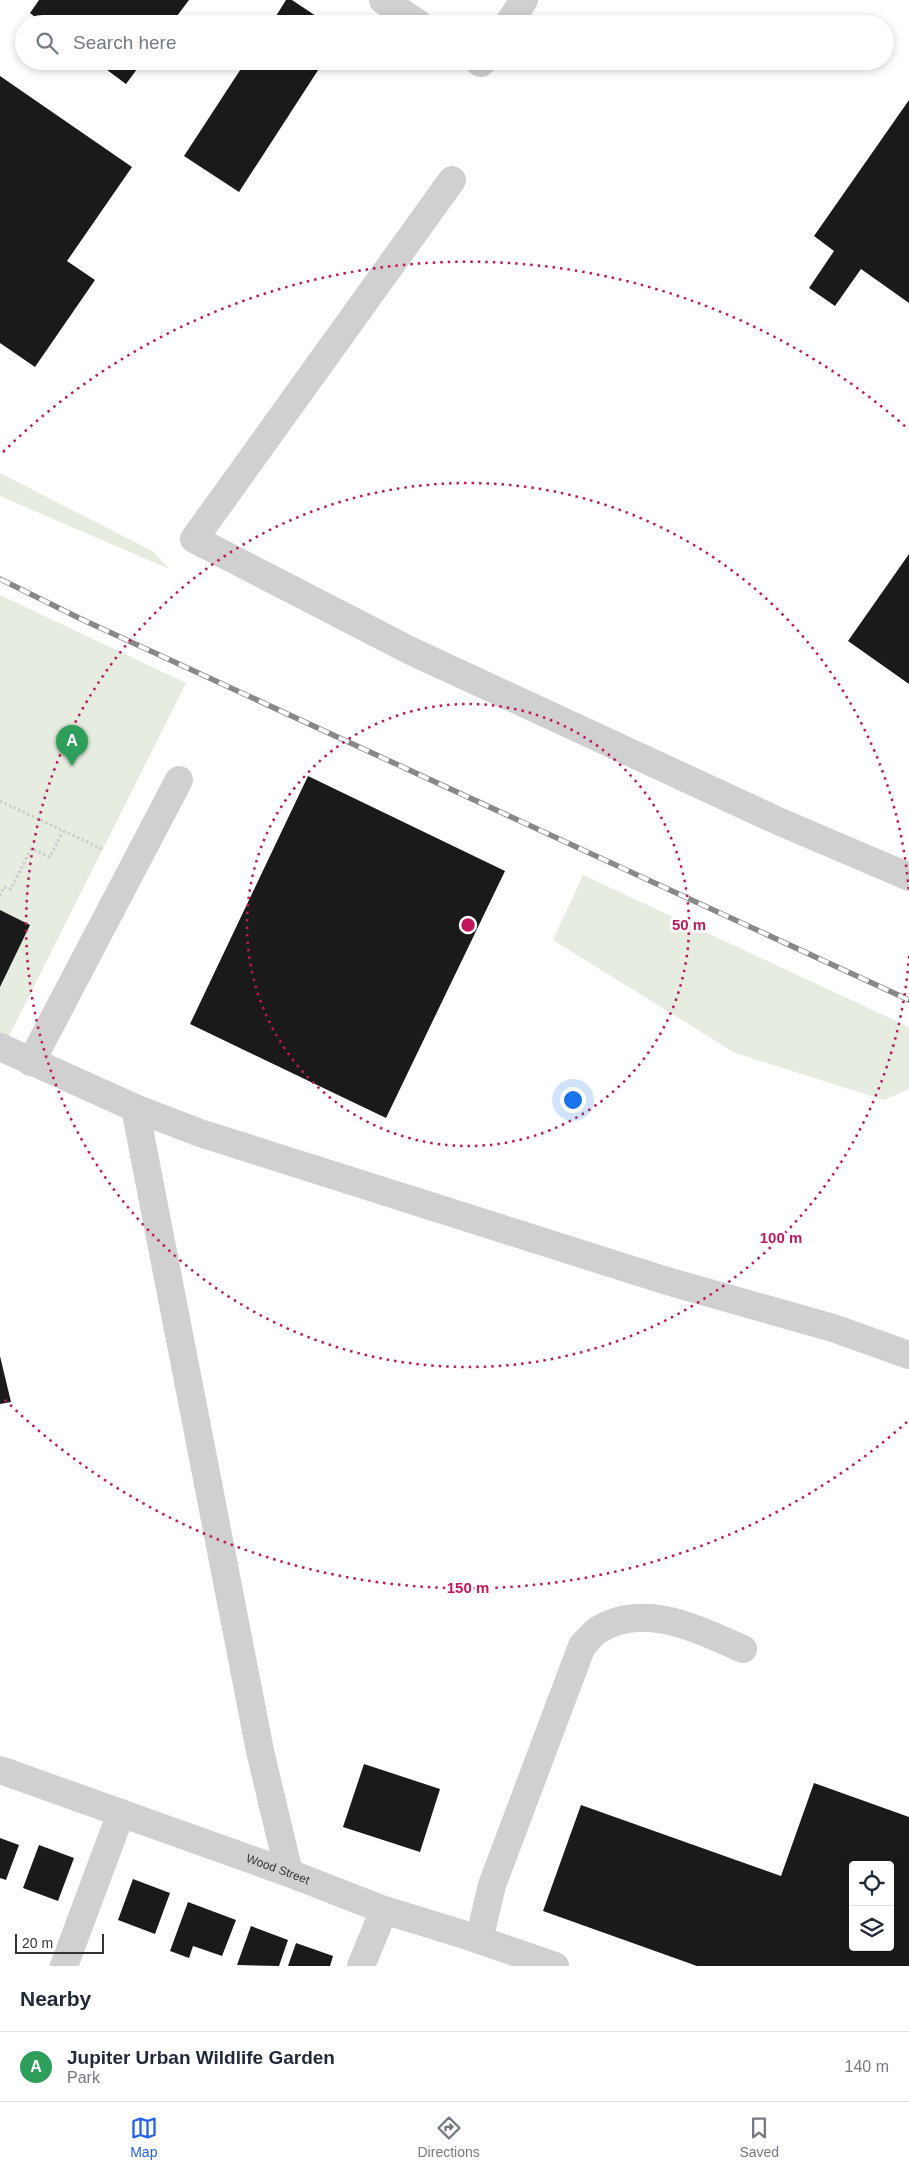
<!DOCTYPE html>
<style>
:root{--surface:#fff;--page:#f2f2f3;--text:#1f2937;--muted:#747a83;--line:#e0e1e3;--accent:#2563eb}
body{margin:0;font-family:Helvetica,sans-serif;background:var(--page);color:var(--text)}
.controls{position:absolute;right:15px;bottom:15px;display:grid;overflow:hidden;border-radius:5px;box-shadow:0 2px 8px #0003}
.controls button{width:45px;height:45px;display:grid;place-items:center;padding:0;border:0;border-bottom:1px solid var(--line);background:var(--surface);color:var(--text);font:25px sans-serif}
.scale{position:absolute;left:15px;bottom:12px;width:89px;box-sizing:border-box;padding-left:5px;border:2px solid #333;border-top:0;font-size:14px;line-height:18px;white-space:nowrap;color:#333;-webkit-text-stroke:4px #fff;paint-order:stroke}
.you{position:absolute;left:572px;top:1099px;width:18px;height:18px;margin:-12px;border:4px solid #fff;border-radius:50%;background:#1a73e8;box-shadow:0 0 0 8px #1a73e833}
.badge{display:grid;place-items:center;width:32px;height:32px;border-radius:50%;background:var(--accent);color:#fff;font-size:16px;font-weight:700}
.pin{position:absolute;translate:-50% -41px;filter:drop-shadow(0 1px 2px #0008)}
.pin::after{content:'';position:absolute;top:26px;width:18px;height:15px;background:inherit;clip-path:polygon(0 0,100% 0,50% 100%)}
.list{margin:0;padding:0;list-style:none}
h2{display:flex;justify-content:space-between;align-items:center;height:65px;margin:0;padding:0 20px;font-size:21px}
h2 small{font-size:16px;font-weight:400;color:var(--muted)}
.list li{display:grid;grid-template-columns:32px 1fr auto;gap:15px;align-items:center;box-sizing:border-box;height:70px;padding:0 20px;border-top:1px solid var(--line)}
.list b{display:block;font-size:19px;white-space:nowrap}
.list p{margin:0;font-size:16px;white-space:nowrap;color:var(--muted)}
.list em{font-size:16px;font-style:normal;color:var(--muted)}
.icon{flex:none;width:28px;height:28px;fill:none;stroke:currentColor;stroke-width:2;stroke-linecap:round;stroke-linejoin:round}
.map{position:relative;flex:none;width:909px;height:1966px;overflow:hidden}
.search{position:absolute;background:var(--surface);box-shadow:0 2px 8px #0003;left:15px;right:15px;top:15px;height:55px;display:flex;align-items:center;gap:12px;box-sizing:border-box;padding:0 18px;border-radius:28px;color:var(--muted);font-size:19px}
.sheet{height:135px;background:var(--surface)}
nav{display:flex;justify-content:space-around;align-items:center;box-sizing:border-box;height:70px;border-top:1px solid var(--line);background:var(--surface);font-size:14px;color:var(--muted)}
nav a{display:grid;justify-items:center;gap:2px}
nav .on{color:var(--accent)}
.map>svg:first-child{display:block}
</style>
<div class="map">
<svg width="909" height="1966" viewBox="0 0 909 1966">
<rect width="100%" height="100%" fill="#fff"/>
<path fill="#e6ecdf" d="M0 473 154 552 169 569 0 496Z
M0 595 186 683 0 1054Z
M583 875 909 1027V1089L884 1100 735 1053 553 940Z"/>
<path fill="#1a1a1a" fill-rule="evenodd" d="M39 0H189L171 24H44L30 13Z
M286 0H292L328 24H271Z
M95 61H143L126 84Z
M246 61H324L239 192 184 156Z
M0 76 132 167 67 261 95 280 35 367 0 343Z
M909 100V303L861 269 835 306 809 288 834 251 814 236Z
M909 554V684L848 641Z
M308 776 505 871 386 1118 190 1024Z
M0 910 30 925 0 987Z
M0 1356 11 1402 0 1404Z
M364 1764 440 1789 420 1852 343 1827Z
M814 1783 909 1817V1966H697L543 1911 581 1805 781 1876ZM853 1865H890V1947H853Z
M0 1838 19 1845 6 1880 0 1878Z
M39 1845 74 1858 58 1901 23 1888Z
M133 1879 170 1893 155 1934 118 1920Z
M188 1902 236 1920 222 1956 193 1946 189 1958 170 1951Z
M251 1926 288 1940 279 1966 237 1965Z
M296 1943 333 1956 330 1966H288Z"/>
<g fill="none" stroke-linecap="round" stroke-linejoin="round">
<path stroke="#cdcdcd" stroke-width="3" stroke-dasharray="2.5 2.5" stroke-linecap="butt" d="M0 801 102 849
M0 896 4 887 11 889 31 849 50 857 63 831"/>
<g stroke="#d0d0d0" stroke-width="28">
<path d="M383 0 419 24"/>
<path d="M508 24 524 0"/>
<path d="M478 61 481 63 483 61"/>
<path d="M452 180 194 539 411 651 778 821 909 877"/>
<path d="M0 1047 135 1108 200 1133 667 1281 833 1328 909 1355"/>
<path d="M31 1062 179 780"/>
<path d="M135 1108 260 1751 289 1873"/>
<path id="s1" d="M0 1770 289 1873 384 1910 462 1934 555 1966"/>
<path d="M479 1940 492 1885 582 1646C587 1641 592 1634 598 1630 645 1601 699 1630 743 1649"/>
<path d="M64 1966 121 1813"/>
<path d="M361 1966 384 1910"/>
</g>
<defs>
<path id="rail" d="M0 579 81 619 909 1000"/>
</defs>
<use href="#rail" stroke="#888" stroke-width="5.5"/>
<use href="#rail" stroke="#fff" stroke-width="4" stroke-dasharray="11" stroke-linecap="butt"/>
</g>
<g fill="none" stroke="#c2185b" stroke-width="2.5" stroke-dasharray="2.5 5">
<circle cx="468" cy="925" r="221"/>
<path d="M909 956A442 442 0 1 1 909 894"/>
<path d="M907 1422A663 663 0 0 1 3 1398M3 452A663 663 0 0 1 907 428"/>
</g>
<g text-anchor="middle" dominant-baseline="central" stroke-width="5" stroke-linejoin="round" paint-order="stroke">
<g font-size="12" fill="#333" stroke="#fff">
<text stroke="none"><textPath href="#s1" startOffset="295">Wood Street</textPath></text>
</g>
</g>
<circle cx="468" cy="925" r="8" fill="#c2185b" stroke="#fff" stroke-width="2.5"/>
<g font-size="15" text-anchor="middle" font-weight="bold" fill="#c2185b" stroke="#fff" stroke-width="5" stroke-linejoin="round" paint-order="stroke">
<text x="689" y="930">50 m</text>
<text x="781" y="1243">100 m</text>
<text x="468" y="1593">150 m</text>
</g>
</svg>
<div class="controls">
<button><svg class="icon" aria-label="locate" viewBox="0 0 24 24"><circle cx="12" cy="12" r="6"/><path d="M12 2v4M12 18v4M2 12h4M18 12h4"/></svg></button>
<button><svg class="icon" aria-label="layers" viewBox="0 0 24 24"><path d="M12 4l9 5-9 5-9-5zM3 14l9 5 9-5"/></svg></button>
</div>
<div class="scale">20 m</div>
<div class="you"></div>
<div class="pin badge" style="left:72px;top:766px;background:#2e9e5b">A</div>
<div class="search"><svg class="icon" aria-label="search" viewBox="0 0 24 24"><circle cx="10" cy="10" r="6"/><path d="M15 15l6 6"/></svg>Search here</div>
</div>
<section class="sheet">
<h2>Nearby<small></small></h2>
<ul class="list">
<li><span class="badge" style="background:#2e9e5b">A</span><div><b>Jupiter Urban Wildlife Garden</b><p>Park</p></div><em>140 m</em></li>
</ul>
</section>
<nav>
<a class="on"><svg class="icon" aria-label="map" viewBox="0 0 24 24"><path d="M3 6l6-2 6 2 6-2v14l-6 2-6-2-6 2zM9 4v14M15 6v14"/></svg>Map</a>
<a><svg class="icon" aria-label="directions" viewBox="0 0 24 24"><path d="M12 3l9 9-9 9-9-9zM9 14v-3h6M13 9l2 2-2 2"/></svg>Directions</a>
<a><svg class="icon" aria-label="saved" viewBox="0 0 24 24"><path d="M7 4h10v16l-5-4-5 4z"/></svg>Saved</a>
</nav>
